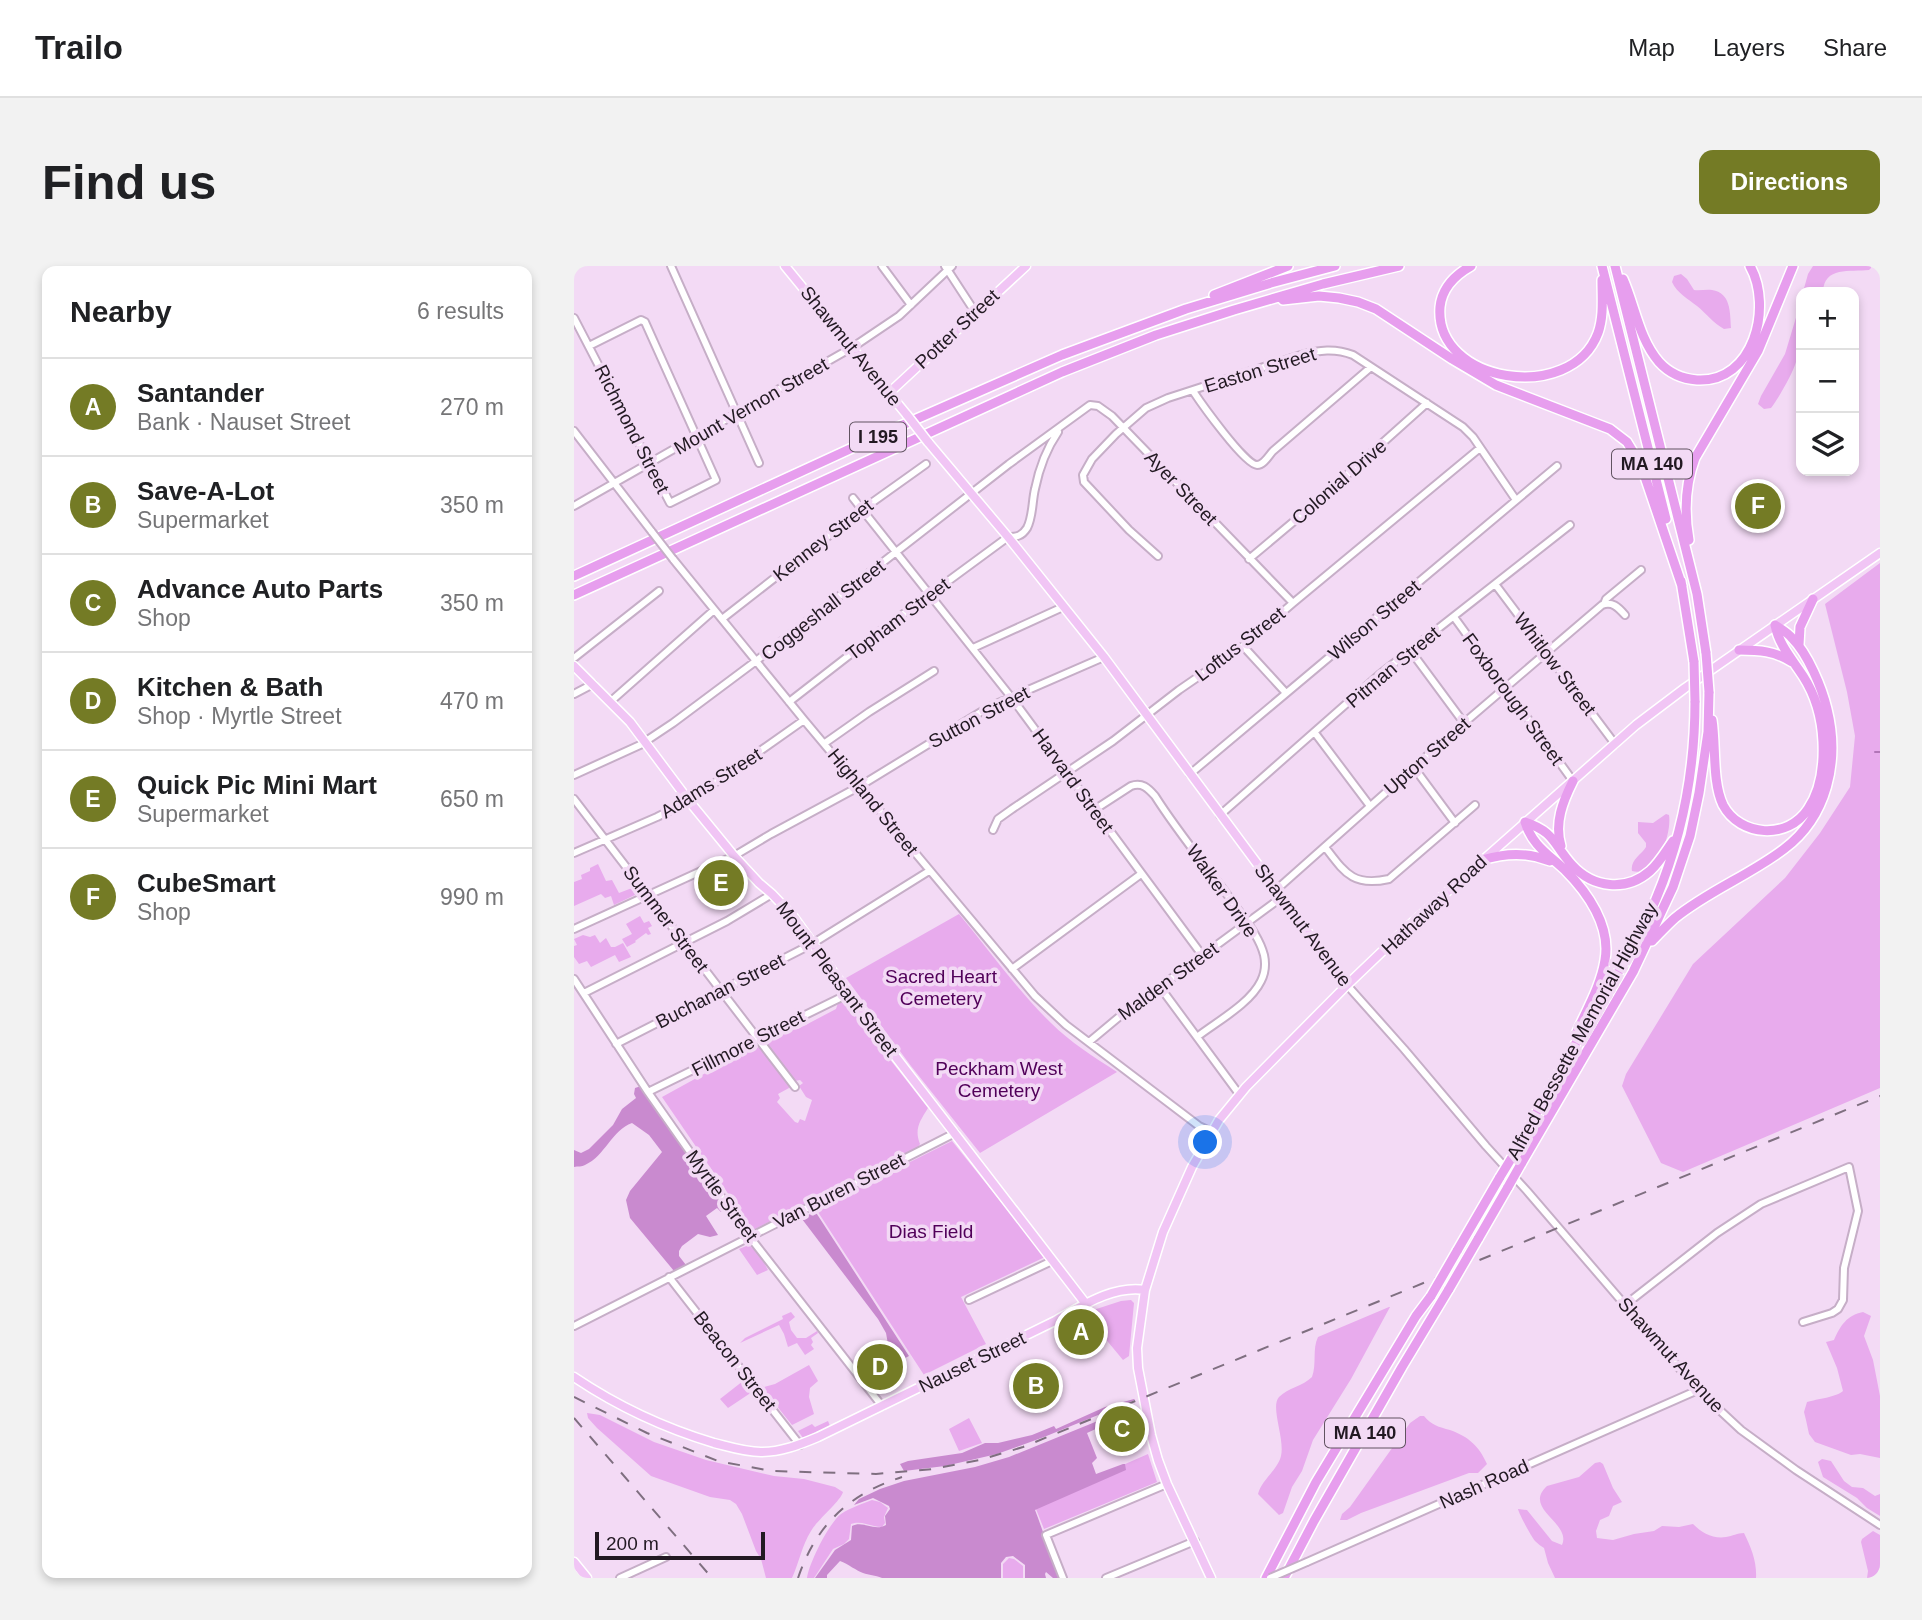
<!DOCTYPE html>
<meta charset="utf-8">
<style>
:root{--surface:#fff;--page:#f2f2f2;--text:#202124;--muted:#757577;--line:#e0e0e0;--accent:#747b25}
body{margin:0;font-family:Arial,sans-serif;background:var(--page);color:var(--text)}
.controls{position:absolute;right:21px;top:21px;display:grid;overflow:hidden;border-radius:14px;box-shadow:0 4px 10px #0003}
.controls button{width:63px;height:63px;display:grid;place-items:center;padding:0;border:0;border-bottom:2px solid var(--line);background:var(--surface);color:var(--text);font:35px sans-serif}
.scale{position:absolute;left:21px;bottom:18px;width:170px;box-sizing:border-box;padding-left:7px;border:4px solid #221922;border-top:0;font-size:19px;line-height:24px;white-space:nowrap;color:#221922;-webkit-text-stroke:5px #f3daf5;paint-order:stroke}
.you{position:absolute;left:632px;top:877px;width:24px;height:24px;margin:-18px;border:5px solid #fff;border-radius:50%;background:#1a73e8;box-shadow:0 0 0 10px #1a73e833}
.badge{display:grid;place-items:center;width:46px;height:46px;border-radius:50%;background:var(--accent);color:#fff;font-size:23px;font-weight:700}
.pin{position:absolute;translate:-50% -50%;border:4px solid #fff;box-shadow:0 2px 7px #0006}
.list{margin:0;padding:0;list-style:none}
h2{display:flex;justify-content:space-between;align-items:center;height:91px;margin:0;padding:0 28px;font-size:30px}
h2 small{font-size:23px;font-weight:400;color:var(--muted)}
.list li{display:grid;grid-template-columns:46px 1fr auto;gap:21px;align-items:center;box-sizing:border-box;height:98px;padding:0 28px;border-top:2px solid var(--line)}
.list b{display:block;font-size:26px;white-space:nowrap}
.list p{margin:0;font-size:23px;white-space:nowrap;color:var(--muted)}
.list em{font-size:23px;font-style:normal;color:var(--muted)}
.icon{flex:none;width:38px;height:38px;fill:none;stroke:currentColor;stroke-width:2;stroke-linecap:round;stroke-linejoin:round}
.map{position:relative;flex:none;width:1306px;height:1312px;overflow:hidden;border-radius:14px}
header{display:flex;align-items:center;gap:42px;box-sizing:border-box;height:98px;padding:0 35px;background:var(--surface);border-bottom:2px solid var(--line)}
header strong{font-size:33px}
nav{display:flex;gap:38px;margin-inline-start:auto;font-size:24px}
.intro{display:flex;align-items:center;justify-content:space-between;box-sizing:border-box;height:168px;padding:0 42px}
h1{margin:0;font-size:49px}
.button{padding:18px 32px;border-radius:14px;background:var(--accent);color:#fff;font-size:24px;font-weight:700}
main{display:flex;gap:42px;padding:0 42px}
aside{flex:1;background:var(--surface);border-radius:14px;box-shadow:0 4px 10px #0003}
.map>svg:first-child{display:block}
</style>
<header>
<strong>Trailo</strong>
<nav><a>Map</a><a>Layers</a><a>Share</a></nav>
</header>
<div class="intro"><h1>Find us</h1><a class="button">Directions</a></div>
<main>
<aside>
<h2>Nearby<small>6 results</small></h2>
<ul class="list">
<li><span class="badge">A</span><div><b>Santander</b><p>Bank · Nauset Street</p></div><em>270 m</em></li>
<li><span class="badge">B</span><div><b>Save-A-Lot</b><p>Supermarket</p></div><em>350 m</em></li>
<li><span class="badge">C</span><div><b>Advance Auto Parts</b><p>Shop</p></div><em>350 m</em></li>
<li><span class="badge">D</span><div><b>Kitchen &amp; Bath</b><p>Shop · Myrtle Street</p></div><em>470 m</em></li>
<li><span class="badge">E</span><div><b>Quick Pic Mini Mart</b><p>Supermarket</p></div><em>650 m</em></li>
<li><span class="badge">F</span><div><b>CubeSmart</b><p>Shop</p></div><em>990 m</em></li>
</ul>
</aside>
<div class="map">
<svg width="1306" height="1312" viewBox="0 0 1306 1312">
<rect width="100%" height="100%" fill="#f3daf5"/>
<path fill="#e8abed" d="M1239 0H1297V2L1295 4C1276 6 1250 0 1249 26H1229L1234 8Z
M1107 8 1113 13 1120 24C1126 25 1132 23 1138 24 1157 27 1156 46 1157 62L1150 63C1139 57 1133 48 1123 40 1114 33 1103 27 1098 16L1100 10Z
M1227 35V79C1224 85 1224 89 1222 96 1219 107 1204 133 1197 142L1190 143 1184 138 1187 130 1211 88Z
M1306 297V822L1109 906 1087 897 1048 820 1052 808 1119 698 1211 612 1246 567 1276 521 1281 470 1273 426 1251 338Z
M1092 548 1095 549C1098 568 1083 612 1058 605 1056 594 1067 589 1072 581V577L1064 567V556L1079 557Z
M24 598 32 615 38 614 45 627 58 622 63 628 40 639 37 630 31 632 27 628 0 640V616L8 613 7 609 16 605V602Z
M385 648C415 684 443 724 477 757 496 776 520 791 543 806L406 887 337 800 272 712Z
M66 650 70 657 75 655 78 660 74 662 77 668 74 669 72 667 61 675 62 676 53 681 48 673 58 668 52 658Z
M9 669 16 671 21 669 26 677 32 672 37 681H41L49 677 57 691 45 696 41 689 17 701 13 695 5 698 0 691V680L3 679 0 673Z
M271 736 354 842C346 855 340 863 346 878L344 881 179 964 88 831 159 792 185 781 215 819V822L204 828 206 832 203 836 221 856 224 857 226 853 231 855 238 834 232 831 225 820 229 817 226 814 221 815 192 776 220 763H224L262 743 264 737Z
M378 875 471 991 387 1031 412 1078 350 1109 242 943Z
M175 979 186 989 194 1004 183 1009 165 983Z
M557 1034 560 1037 555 1090 549 1094 510 1047 547 1035Z
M815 1041H816L777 1113 739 1174 728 1205 718 1221 709 1247 705 1249 684 1228C688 1213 703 1205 707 1190 711 1172 696 1141 705 1131 714 1122 729 1120 738 1111 743 1098 738 1083 744 1071Z
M217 1046 221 1051 215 1056 217 1064 223 1072H232L243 1065 244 1067 237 1072 239 1076 237 1079 240 1083 231 1089 223 1077 214 1081 210 1068 205 1059 166 1077 171 1072 209 1053 208 1050Z
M1289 1046 1297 1050 1290 1070 1299 1094 1306 1130V1192L1286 1188 1277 1189 1241 1176 1235 1168 1232 1154 1230 1146 1233 1136C1243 1133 1263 1131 1269 1125L1263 1102 1252 1076 1260 1074C1266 1060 1273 1049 1289 1046Z
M235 1099 244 1115 236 1122 235 1131 240 1148 218 1159 178 1109 190 1121 201 1118Z
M169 1115 178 1126 154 1142 146 1133Z
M13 1147 26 1149 80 1176 132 1194 200 1210 230 1213 261 1221 269 1226C266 1236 244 1253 237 1265 228 1279 225 1297 218 1312H192L187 1293 182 1285 168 1248 162 1238 156 1234 136 1231 77 1210 23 1162 14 1152Z
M846 1150H850C857 1159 865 1161 876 1164 895 1171 905 1180 913 1198L904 1207H895L787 1247 773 1254H766L768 1248 776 1241 836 1157Z
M395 1152 408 1177 385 1185 375 1163Z
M254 1155 256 1160 229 1172 224 1165 238 1158 241 1161Z
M574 1188 583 1216 470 1263 460 1238Z
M1248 1193 1257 1195 1270 1215 1278 1221 1289 1222 1301 1230 1306 1228V1250L1293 1242 1283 1232 1249 1211 1244 1196Z
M1026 1196 1029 1198 1039 1222 1048 1236 1039 1240 1035 1250 1026 1254 1022 1265 1023 1272 1039 1274 1060 1268 1080 1265 1088 1260 1105 1261 1119 1258C1128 1267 1139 1273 1152 1271 1159 1270 1163 1267 1170 1267 1177 1281 1183 1296 1182 1312H981L974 1297 970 1282C967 1280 964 1278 961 1275 957 1270 945 1248 944 1243L953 1244 978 1275 988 1279C998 1257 948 1243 973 1220L1005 1211 1021 1197Z
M298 1234 306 1236 314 1242 310 1251 311 1257 308 1261C297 1261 288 1254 277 1258L275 1273 270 1278 259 1283 240 1312H233C235 1297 255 1257 267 1248 276 1242 288 1238 298 1234Z
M1299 1265 1306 1269V1312H1293L1294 1305 1287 1276 1288 1273Z
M435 1292 440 1293 449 1300V1312H429V1298Z"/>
<path fill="#c98acf" d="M67 820 152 942 147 946 143 942 132 950 144 969 136 971 124 968 108 980 105 985V990L112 999 100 1005 56 952 52 934 56 925 88 886 75 869 58 857C38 864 31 890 11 899 8 901 4 900 0 901V884L7 887 15 883 39 859 48 843 62 832 60 828 61 822Z
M241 945 335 1090 316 1100 305 1087 310 1084 314 1078 312 1067 304 1053 228 953Z
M560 1133 561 1134 470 1171 423 1188 371 1200 330 1205 326 1198 334 1195 388 1187 411 1177H424L458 1169 480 1160 482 1163 531 1141Z
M562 1140 564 1148 562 1151 559 1152 554 1148 513 1167 523 1192 518 1197 522 1208 549 1198H551L552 1204 461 1244C470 1267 476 1290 487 1312H479L472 1306 471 1308 472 1312H451V1299L439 1290 432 1291 427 1297V1312H308C301 1309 295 1309 289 1307 283 1305 274 1298 266 1295L253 1309V1312H241L261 1284 277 1274 278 1260C289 1254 300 1266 312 1259L311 1250 316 1243 315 1240 299 1232 280 1239 285 1233 306 1223 330 1215 401 1201 435 1191 558 1141Z"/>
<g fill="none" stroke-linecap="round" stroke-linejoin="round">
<path stroke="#b275b8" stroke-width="2" d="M1301 486H1306"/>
<defs>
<path id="minor" d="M97 0 185 197
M308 0 337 39
M371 0 401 46
M0 52 96 237 142 214 71 56 67 54 15 80
M619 125C627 137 671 199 683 199 690 199 695 189 699 185L797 101
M0 165 78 266
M279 232 437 431 628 689
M0 240 279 81 325 50 378 0
M584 290 555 264 510 216 509 209 518 193 542 168 572 142 594 132 727 89C745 84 761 82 779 89L889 161 899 171 942 234
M99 293 230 454 461 730 492 759 625 860 638 866
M675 293 737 241 853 137
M921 318 1041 478
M1030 338 1032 333 1067 304
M880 351 999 515
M148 353 289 243 352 198
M669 380 712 427
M399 382 489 341
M836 384 890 457
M0 392 85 325
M0 428 19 418
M36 436 140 344
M215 436 309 363 434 271C443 271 448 270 453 262 459 251 458 235 461 223 465 203 473 182 484 166
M741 467 796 540
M251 477 295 446 360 405
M841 503 881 557
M616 508 983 200
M0 509 66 479 99 457 182 395 435 198 516 139 524 140 538 150 719 337
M0 533 221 821
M520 544 557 520C568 516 574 522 581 530 605 568 634 602 660 638 671 654 685 670 690 689 692 698 691 707 687 715 676 738 642 756 623 771
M646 549 805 409 996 259
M419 564 424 553 438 543 539 475 605 424 669 380 719 337 906 182
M751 581C771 607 779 621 815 613L901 539
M0 587 83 551 115 535 230 454
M702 624 890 457 1028 339C1038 335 1044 341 1051 349
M0 663 160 590 197 568 286 520 415 441 530 391
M438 703 567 608
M0 713 74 826 175 970 308 1140
M773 719 830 783 912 880 953 925 1124 1124 1167 1164 1222 1204 1306 1259
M586 721 665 828
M10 727 153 655 198 628
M515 776 545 751 708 631
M42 778 238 678 355 605
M74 826 274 728
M95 1011 226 1179
M395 1034 478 995
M1051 1039 1143 967 1187 938 1275 901 1284 945 1270 1002 1269 1034 1264 1043 1258 1047 1229 1056
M0 1060 381 867
M733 1296 1124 1124
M46 1312 92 1291
M489 1312 472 1269 593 1218
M532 1312 621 1275"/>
<path id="major" d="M211 0 333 149
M315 127 452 0
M354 176 434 271 530 391 773 719
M0 400 56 456 115 535 160 590 185 617 198 628 219 650 301 764 512 1038
M0 1111C43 1140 90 1162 140 1177 156 1181 171 1186 187 1186 207 1186 225 1179 244 1171L481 1055C508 1040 539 1019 571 1024
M0 1296 13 1312
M637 1312 593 1218 584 1194 577 1169 564 1102 563 1082 571 1024 589 966 618 901 645 854 672 821 773 719 840 655 1062 459 1111 422 1306 287"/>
<path id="highway" d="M897 0C881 9 868 21 866 41 860 117 997 139 1024 67 1030 50 1028 32 1028 14
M1028 0 1092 253
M1041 0 1123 328 1132 387
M1049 13C1061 40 1065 73 1085 96 1095 107 1109 113 1123 114 1180 117 1199 41 1176 0
M640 29 714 0
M709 34 745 30 765 32 784 36 802 43 878 93 922 119 1036 163 1053 176 1067 199 1108 320
M1115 274C1110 246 1111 219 1121 192L1184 85 1219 0
M0 310 315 165 488 89 612 43 697 17 761 0
M1107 315 1120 396
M0 329 488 106 582 69 660 44 749 18 825 0
M1225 379 1226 361 1239 333
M1165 384C1185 384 1201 385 1218 396
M1138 454C1142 479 1138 516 1149 539 1166 571 1214 574 1234 543 1247 524 1250 499 1249 476 1248 453 1242 430 1229 410 1218 393 1205 379 1201 359
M951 556C958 579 974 588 991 604 1014 627 1037 660 1031 694 1027 720 1012 745 1002 768
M951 556C981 566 979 578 998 599 1019 622 1052 626 1076 605 1085 597 1092 585 1099 575
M987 580C980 557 989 535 999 515
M908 594C932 587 953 586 976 595
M1078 675C1086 667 1093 659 1101 652 1134 625 1176 609 1210 583 1253 551 1266 495 1253 443 1248 422 1234 388 1218 372 1213 366 1207 363 1201 359
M940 888C961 849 982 810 1005 772 1032 726 1061 682 1082 633 1108 571 1121 502 1121 435
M947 898 1059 706 1099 621 1116 570 1125 527 1134 466 1135 426
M904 973 934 921
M883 985 926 911
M692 1312 742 1216 842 1050 857 1030
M710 1312 740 1255 828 1101 875 1023"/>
</defs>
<use href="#minor" stroke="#c6aec7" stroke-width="10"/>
<use href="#major" stroke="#fff" stroke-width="11"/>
<use href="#highway" stroke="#fff" stroke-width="12"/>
<use href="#minor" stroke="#fff" stroke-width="6"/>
<use href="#major" stroke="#f1c5f5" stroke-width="8"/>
<use href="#highway" stroke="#e79eee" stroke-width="9"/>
<path stroke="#7f6f80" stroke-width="2" stroke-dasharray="12 12" stroke-linecap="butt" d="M0 1131 73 1167 144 1195 197 1205 302 1208 359 1203 406 1194 449 1181 1306 830
M0 1152 138 1312
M224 1312C242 1259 275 1228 328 1211"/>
<defs>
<path id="minor-bridge" d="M78 266 99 293
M696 1312 733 1296"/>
<path id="major-bridge" d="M333 149 354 176"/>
<path id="highway-bridge" d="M1132 387 1135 426
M1120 396 1121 435
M926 911 940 888
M934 921 947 898
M875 1023 904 973
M857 1030 883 985"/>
</defs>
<use href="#minor-bridge" stroke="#c6aec7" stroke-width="10" stroke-linecap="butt"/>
<use href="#major-bridge" stroke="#fff" stroke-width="11" stroke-linecap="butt"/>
<use href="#highway-bridge" stroke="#fff" stroke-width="12" stroke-linecap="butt"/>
<use href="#minor-bridge" stroke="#fff" stroke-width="6"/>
<use href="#major-bridge" stroke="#f1c5f5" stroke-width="8"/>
<use href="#highway-bridge" stroke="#e79eee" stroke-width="9"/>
</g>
<g text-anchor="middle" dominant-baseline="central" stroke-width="7" stroke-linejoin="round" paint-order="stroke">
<g fill="#f3daf5" stroke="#615361" stroke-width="2">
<rect x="276" y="156.5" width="56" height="29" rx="5"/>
<rect x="1038" y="183.5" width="80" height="29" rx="5"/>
<rect x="751" y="1152.5" width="80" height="29" rx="5"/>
</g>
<g font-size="18" font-weight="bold" fill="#221922">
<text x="304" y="171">I 195</text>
<text x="1078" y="198">MA 140</text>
<text x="791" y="1167">MA 140</text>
</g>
<g font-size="19" fill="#221922" stroke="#f3daf5">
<text transform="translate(383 63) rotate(-43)">Potter Street</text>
<text transform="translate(277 80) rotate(51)">Shawmut Avenue</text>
<text transform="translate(686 104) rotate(-17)">Easton Street</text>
<text transform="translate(177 140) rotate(-30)">Mount Vernon Street</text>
<text transform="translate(58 163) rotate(63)">Richmond Street</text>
<text transform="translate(765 216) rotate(-41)">Colonial Drive</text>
<text transform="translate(607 222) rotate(46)">Ayer Street</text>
<text transform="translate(249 274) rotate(-38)">Kenney Street</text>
<text transform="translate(249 344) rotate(-38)">Coggeshall Street</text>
<text transform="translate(324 353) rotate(-37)">Topham Street</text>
<text transform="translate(800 354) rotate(-40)">Wilson Street</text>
<text transform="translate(666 378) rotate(-38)">Loftus Street</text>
<text transform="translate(981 398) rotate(53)">Whitlow Street</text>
<text transform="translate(819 401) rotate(-40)">Pitman Street</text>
<text transform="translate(939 433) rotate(54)">Foxborough Street</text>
<text transform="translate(405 451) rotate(-28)">Sutton Street</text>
<text transform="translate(853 490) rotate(-41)">Upton Street</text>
<text transform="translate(499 515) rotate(54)">Harvard Street</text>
<text transform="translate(137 517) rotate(-32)">Adams Street</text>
<text transform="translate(299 536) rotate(51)">Highland Street</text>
<text transform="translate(648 625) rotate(55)">Walker Drive</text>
<text transform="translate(860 639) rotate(-43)">Hathaway Road</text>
<text transform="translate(92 653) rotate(53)">Summer Street</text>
<text transform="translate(729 659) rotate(53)">Shawmut Avenue</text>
<text transform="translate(263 713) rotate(53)">Mount Pleasant Street</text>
<text transform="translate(594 715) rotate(-36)">Malden Street</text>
<text transform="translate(146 725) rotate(-27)">Buchanan Street</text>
<text transform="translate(1008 765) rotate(-61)">Alfred Bessette Memorial Highway</text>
<text transform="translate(174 777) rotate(-27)">Fillmore Street</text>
<text transform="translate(265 925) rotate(-27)">Van Buren Street</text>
<text transform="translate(148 930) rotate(54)">Myrtle Street</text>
<text transform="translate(1097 1089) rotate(48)">Shawmut Avenue</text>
<text transform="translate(161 1095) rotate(52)">Beacon Street</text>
<text transform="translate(398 1096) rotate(-26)">Nauset Street</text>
<text transform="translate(910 1218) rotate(-24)">Nash Road</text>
</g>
<g font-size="19" fill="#510059" stroke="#f3daf5">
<text x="367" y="710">Sacred Heart<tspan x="367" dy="22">Cemetery</tspan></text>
<text x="425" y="802">Peckham West<tspan x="425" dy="22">Cemetery</tspan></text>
<text x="357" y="965">Dias Field</text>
</g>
</g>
</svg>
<div class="controls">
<button>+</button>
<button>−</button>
<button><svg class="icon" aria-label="layers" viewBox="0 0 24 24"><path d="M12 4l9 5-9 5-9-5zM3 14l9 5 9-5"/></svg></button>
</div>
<div class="scale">200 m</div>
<div class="you"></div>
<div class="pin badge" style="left:507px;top:1066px">A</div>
<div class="pin badge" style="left:462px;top:1120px">B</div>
<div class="pin badge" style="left:548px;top:1163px">C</div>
<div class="pin badge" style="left:306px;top:1101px">D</div>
<div class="pin badge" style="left:147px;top:617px">E</div>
<div class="pin badge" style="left:1184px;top:240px">F</div>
</div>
</main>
